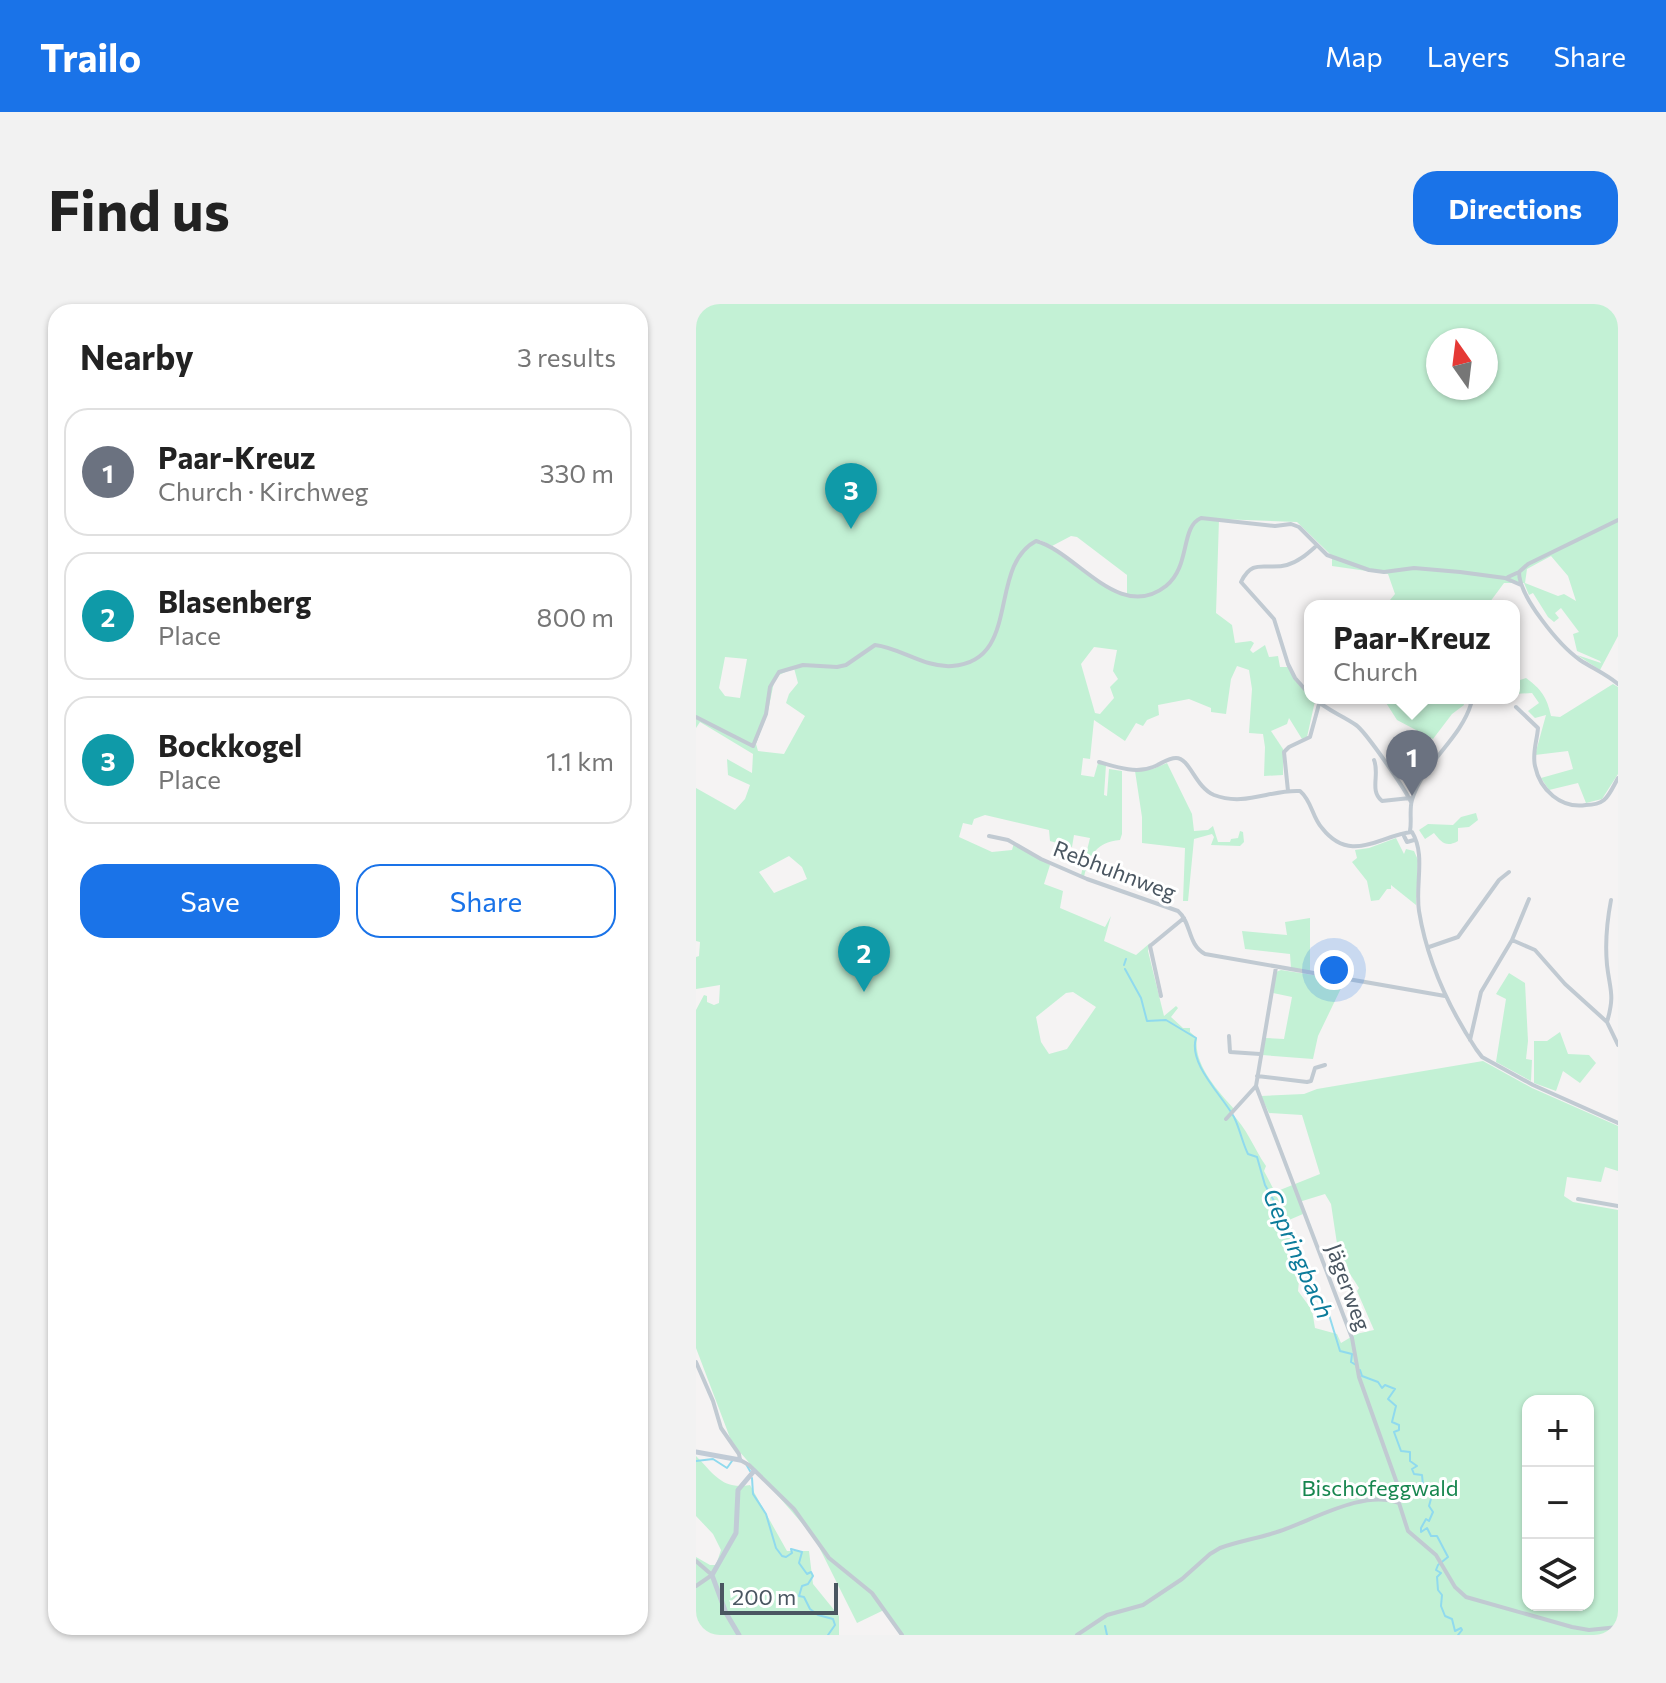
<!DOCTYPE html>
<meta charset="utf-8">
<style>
:root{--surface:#fff;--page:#f2f2f2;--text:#222;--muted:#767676;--line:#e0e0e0;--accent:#1a73e8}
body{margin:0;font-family:Commissioner,sans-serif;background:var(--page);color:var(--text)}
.controls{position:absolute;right:24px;bottom:24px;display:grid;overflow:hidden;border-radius:16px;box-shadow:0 2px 6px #0004}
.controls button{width:72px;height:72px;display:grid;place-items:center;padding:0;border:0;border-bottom:2px solid var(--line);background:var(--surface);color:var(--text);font:40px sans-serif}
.compass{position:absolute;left:730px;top:24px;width:72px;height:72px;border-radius:50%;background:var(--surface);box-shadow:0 2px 6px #0004;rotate:346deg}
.scale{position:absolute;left:24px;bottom:20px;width:118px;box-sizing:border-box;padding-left:8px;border:4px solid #4a5661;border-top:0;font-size:22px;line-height:28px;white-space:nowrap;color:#4a5661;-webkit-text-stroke:6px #fff;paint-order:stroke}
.you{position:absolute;left:638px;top:666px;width:28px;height:28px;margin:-20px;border:6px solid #fff;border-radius:50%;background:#1a73e8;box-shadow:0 0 0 12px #1a73e833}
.badge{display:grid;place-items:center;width:52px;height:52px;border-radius:50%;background:var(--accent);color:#fff;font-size:26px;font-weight:700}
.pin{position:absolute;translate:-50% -66px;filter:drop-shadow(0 2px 4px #0008)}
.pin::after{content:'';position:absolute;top:42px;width:28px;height:24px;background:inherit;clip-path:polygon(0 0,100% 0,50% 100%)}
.popup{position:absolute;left:608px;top:296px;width:216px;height:104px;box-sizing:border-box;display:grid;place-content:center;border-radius:16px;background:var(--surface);filter:drop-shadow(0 2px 6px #0005);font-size:26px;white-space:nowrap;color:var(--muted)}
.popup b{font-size:30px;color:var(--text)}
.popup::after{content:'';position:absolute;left:50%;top:100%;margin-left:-16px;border:16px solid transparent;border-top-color:var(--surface)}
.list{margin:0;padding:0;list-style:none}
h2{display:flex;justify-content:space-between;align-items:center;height:104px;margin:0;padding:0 32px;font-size:34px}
h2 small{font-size:26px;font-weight:400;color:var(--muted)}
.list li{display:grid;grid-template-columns:52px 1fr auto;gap:24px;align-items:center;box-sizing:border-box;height:128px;margin:0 16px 16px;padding:0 16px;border:2px solid var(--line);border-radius:24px}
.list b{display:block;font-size:30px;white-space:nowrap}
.list p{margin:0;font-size:26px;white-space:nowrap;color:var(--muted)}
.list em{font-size:26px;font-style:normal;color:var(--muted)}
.actions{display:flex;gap:16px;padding:24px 32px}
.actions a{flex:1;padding:18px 0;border:2px solid var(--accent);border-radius:24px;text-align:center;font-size:28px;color:var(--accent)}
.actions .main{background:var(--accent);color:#fff}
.icon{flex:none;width:44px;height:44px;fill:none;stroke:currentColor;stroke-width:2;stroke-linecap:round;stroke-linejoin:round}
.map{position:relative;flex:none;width:922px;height:1331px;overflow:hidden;border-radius:24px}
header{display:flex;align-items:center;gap:48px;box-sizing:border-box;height:112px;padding:0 40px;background:var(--accent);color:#fff}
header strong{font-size:38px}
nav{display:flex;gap:44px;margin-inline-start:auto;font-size:28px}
.intro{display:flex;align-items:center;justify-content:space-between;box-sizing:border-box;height:192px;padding:0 48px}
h1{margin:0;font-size:56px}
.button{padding:20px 36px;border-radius:24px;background:var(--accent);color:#fff;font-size:28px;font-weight:700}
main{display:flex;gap:48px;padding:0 48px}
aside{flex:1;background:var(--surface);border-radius:24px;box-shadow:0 2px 6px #0004}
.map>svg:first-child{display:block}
</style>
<header>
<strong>Trailo</strong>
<nav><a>Map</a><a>Layers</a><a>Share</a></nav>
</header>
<div class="intro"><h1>Find us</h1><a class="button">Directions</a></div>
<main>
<aside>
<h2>Nearby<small>3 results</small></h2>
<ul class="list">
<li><span class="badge" style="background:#6b7280">1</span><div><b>Paar-Kreuz</b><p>Church · Kirchweg</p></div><em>330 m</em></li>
<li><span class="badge" style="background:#0f9aa8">2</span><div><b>Blasenberg</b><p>Place</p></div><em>800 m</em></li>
<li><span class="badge" style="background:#0f9aa8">3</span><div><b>Bockkogel</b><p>Place</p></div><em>1.1 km</em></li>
</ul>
<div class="actions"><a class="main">Save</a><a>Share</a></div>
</aside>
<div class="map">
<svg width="922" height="1331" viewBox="0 0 922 1331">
<rect width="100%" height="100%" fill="#f5f3f3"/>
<path fill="#c3f1d5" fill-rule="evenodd" d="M0 0H922V332L904 366 881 351 905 359 904 357 881 347 877 330 883 328 865 304 859 309 863 314 858 318 852 313 837 289 833 291 828 279H808L791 302H689L699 290 692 270 636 262V252L601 218 523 215 520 309 536 321 539 339 555 337 558 339 554 346 557 349 569 341 573 353 582 352 584 363H593L614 394 619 397 611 433 606 435 593 414 591 420 575 427 587 445V471L568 472 569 443 567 430 553 429 556 385 553 366 541 362 535 375 530 410 515 408V404L493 395 462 401 463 411 451 416 447 422 440 419 429 437 398 416 394 455 387 454 385 471 398 473 402 459 410 461 408 491 411 492 413 465 426 467V530L424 536C401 538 393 551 388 573L385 571 394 534 378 531 376 543 354 537 353 526 289 511 278 515 276 521 267 519 263 533 296 548 316 546 318 539 354 561 348 580 367 587 364 604 409 623 415 612 408 637 440 651 454 639 452 647 468 712 480 702 482 704 475 713 487 724H494V728L501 734C497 760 521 786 538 805L535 809C551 824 557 843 570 862L568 867 579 888 624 870 606 811 573 809 565 792 608 790 621 785 787 757 836 784 922 822V867L909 863 905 878 871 873 868 892 877 898 922 906V1321L915 1323 916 1326 922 1325V1331H207L188 1306 161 1319 118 1233 36 1139 0 1044V706L8 691 11 692V698L18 701 23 699 24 681 0 685V653L3 652 4 638 0 637V484L39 506 49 495 54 481 32 471 31 455 56 469 57 450 4 418 0 424ZM742 36H790V84H742ZM375 232 381 233 431 271V291C396 281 374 253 342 238L344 236 356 242ZM855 252 872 272 880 297 868 290 862 292 829 279 831 265ZM398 343 421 346 417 367 422 375 414 383 418 394 404 410 399 409 385 360ZM29 353 51 355 44 394 29 392 23 384ZM98 364 102 379 93 390 90 399 109 412 88 450 62 447 60 440 72 407 78 378 83 371ZM93 552 106 563 111 575 78 589 63 568ZM377 688 400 703 371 745 353 750 345 738 340 713 370 689ZM629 890 635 900 643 953 663 984 661 987 678 1026 660 1030 645 1039 641 1030 619 1024 616 1006 602 987 603 977 612 971 593 916 607 910 603 898ZM832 1097H892V1301H832Z
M830 374C845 385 851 393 855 412L864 413 917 380 922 383V470L906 495 890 499 882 479 853 486 845 474 877 465 872 447 839 451 850 411 839 414 832 407 843 399 836 389 818 390V378Z
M687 394H766L768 401 756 410 737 435 701 416Z
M471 459 496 510 498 527 512 526 517 522 522 538H534L535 535 542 534 544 527 547 528 548 538 544 542 515 541 518 533 516 530 498 535 492 597H487L489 544 446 539V513L439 467 457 465Z
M780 509 782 516 773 523 762 524V537C750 544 745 538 738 529L729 535 723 526 732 520 757 521 765 513Z
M700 534 708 550 710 545 718 547 722 556 720 601 695 581V585H691L683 596 675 597 671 577 656 558 661 554 659 546 673 544Z
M614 614V667L595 664 594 650 549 645 546 627 591 631 589 618Z
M585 666 649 676 622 732 617 755 566 751 569 734 588 735 596 693 577 689 580 668Z
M813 669 829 679 832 737 830 755 836 756 835 777 800 758 810 695 800 690Z
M864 728 872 750 893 751 900 759 884 779 867 767 860 787 838 779V737H851Z
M0 1152C18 1170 26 1186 54 1181L91 1247H113L117 1280 143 1312V1331H0V1253L14 1261H20L25 1246 17 1230 0 1212Z"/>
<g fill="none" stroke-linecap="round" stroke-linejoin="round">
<path stroke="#90daee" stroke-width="2" d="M428 661 430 655
M429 665 445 694 451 717 470 716 500 734C492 760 526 791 538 813 544 825 546 838 552 850L561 853 569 881 587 913 611 975 630 1001 644 1047 656 1050 655 1058 660 1061
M664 1066 666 1072 682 1078 686 1084 689 1081 699 1085 692 1095 700 1102 696 1118 703 1121V1126L698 1128 705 1147 714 1148V1157L721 1162 716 1165 718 1170 726 1171 727 1181 736 1191 733 1202 737 1208 733 1217 730 1215 725 1224V1228L731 1224 735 1232H741L752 1253 742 1261 740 1266 745 1269 741 1273 742 1286 746 1291 745 1302 749 1312 756 1315 759 1327 765 1324 766 1326 762 1331
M0 1157 17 1155 31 1164 36 1157
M50 1160 54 1167
M56 1174 57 1190 70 1210 80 1244 86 1252 90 1253 96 1249 95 1245 106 1248 103 1259 111 1270 115 1268 117 1272 112 1280 106 1282 103 1292 108 1293 114 1305 122 1311 137 1315 139 1321 132 1331
M409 1322 411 1331"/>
<path stroke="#c1cad2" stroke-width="4" d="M823 268C823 293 864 342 884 356 896 364 910 370 922 380
M812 273 823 268 832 260 922 216
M614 391 599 374 592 360 578 315 545 278C557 253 570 267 591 261 602 258 611 250 619 243
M618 394C630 406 646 411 660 421 670 428 709 485 715 498
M820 403 842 424C841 437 836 449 839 462 844 486 865 505 890 501 895 501 903 500 908 496 914 491 918 481 922 474
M0 413 57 442 70 410 74 383 83 368 107 361 141 363 150 361 179 341C205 344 229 364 256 362 326 357 291 263 340 237 381 248 423 319 470 282 495 262 484 223 505 214L579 222 595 220 603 223 631 251 673 266 688 268 718 264 764 268 809 274 825 281
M678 456C684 470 673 487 686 497L714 494
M403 458C420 463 440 470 457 463 465 460 472 454 480 454 494 454 499 483 518 491 549 503 575 485 604 487 616 497 616 513 626 524 655 561 684 531 716 528 730 551 719 580 723 607 731 656 753 704 780 745L786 753 837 781 922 819
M592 487 588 448 593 443 614 433 623 400
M714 527C716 517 713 506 716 496 726 460 764 436 775 400L768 394
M293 532 312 536 345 555 391 575 482 607C496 619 491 640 509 650L749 692
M708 532 711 538 718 536
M816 636 839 646 869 680 911 718 922 741
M733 643 762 633 803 576 813 568
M580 663 560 782 656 1034 663 1073 703 1185V1199L712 1227 740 1251 759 1283 770 1293 876 1323 893 1326 922 1323
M465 692 454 642 488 614
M911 718C919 690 914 687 911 661 909 640 911 617 915 596
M533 732 534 748 564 750
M774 736 785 688 816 636 833 595
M561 772 611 778 615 777 619 764 629 761
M530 815 560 782
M882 895 922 902
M0 1058 17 1097 25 1124 43 1150 44 1156 53 1161 98 1205 133 1254 176 1289 206 1331
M0 1257 16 1271 0 1282
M381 1331 411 1311 447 1301 486 1275 514 1250 524 1244C543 1237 564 1234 584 1227 617 1216 668 1185 703 1199"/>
<path stroke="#c1cbd6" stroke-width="5" d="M0 1148 44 1156
M43 1331 30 1309 16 1271 40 1229 42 1186 58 1167"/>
</g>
<g text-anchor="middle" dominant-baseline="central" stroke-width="6" stroke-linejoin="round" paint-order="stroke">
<g font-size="22" fill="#4a5661" stroke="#fff">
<text transform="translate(419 566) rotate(21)">Rebhuhnweg</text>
<text transform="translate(653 983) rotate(70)">Jägerweg</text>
</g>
<g font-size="22" fill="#17864f" stroke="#fff">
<text x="684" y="1183">Bischofeggwald</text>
</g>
<g font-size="24" font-style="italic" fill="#0c7c9b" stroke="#fff">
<text transform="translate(603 949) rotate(66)">Gepringbach</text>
</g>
</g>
</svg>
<div class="controls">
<button>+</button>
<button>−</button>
<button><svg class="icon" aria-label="layers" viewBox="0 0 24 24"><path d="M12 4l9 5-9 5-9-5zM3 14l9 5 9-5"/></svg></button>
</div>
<svg class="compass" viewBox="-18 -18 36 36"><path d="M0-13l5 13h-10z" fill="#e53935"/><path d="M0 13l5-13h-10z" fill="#767676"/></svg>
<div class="scale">200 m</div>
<div class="you"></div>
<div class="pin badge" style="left:716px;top:492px;background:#6b7280">1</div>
<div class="popup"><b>Paar-Kreuz</b>Church</div>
<div class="pin badge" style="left:168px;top:688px;background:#0f9aa8">2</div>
<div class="pin badge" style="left:155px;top:225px;background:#0f9aa8">3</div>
</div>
</main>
